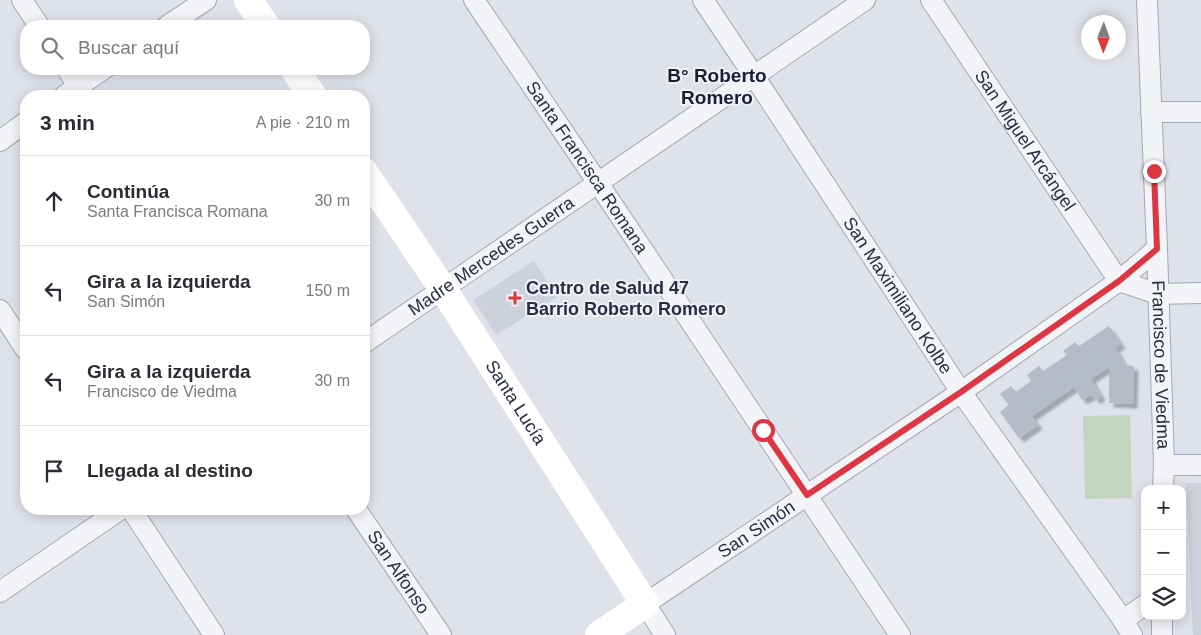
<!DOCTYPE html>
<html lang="es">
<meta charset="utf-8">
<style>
:root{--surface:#fff;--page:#f2f2f3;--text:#2b2b33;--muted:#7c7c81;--line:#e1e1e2}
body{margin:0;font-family:Arial,sans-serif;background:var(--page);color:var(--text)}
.controls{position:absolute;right:15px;bottom:15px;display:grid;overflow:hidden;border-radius:10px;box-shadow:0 2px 12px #0003}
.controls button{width:45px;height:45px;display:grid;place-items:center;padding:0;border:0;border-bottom:1px solid var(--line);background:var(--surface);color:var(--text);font:25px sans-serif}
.compass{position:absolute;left:1081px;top:15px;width:45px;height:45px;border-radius:50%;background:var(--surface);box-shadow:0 2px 12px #0003;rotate:181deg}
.stop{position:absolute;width:15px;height:15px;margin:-11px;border:4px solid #dd3642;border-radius:50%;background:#fff}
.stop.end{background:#dd3642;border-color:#fff;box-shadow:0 1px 5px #0008}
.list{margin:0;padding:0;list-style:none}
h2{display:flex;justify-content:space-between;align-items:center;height:65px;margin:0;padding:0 20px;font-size:21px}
h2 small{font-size:16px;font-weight:400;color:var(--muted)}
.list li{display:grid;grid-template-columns:32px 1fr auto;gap:15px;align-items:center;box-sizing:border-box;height:90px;padding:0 20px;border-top:1px solid var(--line)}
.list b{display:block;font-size:19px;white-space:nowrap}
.list p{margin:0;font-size:16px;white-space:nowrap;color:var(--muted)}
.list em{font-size:16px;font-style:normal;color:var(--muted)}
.icon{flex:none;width:28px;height:28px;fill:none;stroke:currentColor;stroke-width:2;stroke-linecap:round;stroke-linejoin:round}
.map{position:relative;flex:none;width:1201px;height:635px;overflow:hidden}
.search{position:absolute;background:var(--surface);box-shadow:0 2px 12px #0003;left:20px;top:20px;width:350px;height:55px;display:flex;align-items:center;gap:12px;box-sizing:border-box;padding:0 18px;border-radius:20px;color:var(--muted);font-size:19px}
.panel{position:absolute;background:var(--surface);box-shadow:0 2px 12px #0003;left:20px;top:90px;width:350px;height:425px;border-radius:20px}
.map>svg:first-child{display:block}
</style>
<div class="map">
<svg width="1201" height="635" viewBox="0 0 1201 635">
<defs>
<filter id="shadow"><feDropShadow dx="4.5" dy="4.5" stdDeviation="1" flood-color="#0004"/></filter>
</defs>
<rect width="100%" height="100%" fill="#dfe2ea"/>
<path fill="#cdd1dc" d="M534 261 557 297 496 335 473 300Z
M1186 483H1201V635H1193Z"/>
<path fill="#c3d5bf" d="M1130 415 1132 498 1085 499 1083 416Z"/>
<path fill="#b6bbc8" filter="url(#shadow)" d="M1109 326 1121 344 1115 348 1125 365 1134 366 1133 404 1109 403V367L1091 379 1101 396 1096 400 1092 395 1082 400 1074 387 1032 416 1038 425 1019 438 1000 412 1009 405 1000 394 1011 386 1016 392 1031 381 1027 375 1039 366 1043 371 1067 355 1063 351 1075 342 1079 346Z"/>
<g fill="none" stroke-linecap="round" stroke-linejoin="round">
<defs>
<g id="street">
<path d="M22 0 39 26"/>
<path id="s1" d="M474 0 598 183 900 635"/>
<path id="s2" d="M703 0 754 76 961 392 1123 620 1132 635"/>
<path id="s3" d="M931 0 1119 281 1158 294 1201 293"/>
<path id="s4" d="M1147 0 1157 249 1164 465 1163 489"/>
<path d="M167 26 206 0"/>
<path d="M67 69 84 96"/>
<path d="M64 96 104 69"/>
<path d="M1151 112H1201"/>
<path d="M0 141 26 122"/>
<path d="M0 310 26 350"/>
<path id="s5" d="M364 343 865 0"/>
<path d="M1164 465H1201"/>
<path d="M131 509 214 635"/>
<path id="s6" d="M356 509 441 635"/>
<path d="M0 592 121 509"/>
<path d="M1162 616V635"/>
<path d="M1123 620 1145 605"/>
<path id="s7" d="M665 635 645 604 961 392 1119 281 1157 249"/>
</g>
</defs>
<use href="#street" stroke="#a4a8b5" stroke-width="22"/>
<use href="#street" stroke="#f2f4f8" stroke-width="20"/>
<g stroke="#fff" stroke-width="28">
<path d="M248 0 266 26"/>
<path d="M294 69 313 96"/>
<path id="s8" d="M364 172 443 289 645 604 599 635"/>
</g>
</g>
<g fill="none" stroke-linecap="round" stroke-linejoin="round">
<path stroke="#dd3642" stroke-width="6" d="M763 430 807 495 961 392 1119 281 1157 249 1154 171"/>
</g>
<path fill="#dd3642" stroke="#eff2f7" stroke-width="2" d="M512.5 290.5h5v5h5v5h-5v5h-5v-5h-5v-5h5z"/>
<g text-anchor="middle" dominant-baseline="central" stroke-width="4" stroke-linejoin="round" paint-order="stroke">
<g font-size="18" fill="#262e43" stroke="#eff2f7">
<text stroke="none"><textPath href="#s3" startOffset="169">San Miguel Arcángel</textPath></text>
<text stroke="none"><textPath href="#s1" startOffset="202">Santa Francisca Romana</textPath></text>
<text stroke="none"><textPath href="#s5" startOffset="154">Madre Mercedes Guerra</textPath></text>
<text stroke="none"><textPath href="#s2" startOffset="354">San Maximiliano Kolbe</textPath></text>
<text stroke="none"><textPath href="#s4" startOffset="365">Francisco de Viedma</textPath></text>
<text stroke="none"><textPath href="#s8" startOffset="276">Santa Lucía</textPath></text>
<text stroke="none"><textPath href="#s7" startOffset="171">San Simón</textPath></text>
<text stroke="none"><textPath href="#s6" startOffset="76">San Alfonso</textPath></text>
</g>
<g font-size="18" font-weight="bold" fill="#262e43" stroke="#eff2f7" text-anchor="start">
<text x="526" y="288">Centro de Salud 47<tspan x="526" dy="21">Barrio Roberto Romero</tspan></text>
</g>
<g font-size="19" font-weight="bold" fill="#181f34" stroke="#eff2f7">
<text x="717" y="75">B° Roberto<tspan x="717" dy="22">Romero</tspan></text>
</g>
</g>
</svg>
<div class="controls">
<button>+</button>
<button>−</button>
<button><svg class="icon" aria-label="layers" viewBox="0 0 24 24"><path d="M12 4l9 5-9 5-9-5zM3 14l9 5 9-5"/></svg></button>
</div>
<svg class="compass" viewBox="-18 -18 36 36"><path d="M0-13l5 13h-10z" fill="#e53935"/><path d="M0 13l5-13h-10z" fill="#7c7c81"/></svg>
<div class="stop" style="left:763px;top:430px"></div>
<div class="stop end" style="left:1154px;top:171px"></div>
<div class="search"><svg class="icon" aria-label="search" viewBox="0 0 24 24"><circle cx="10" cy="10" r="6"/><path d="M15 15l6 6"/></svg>Buscar aquí</div>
<section class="panel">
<h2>3 min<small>A pie · 210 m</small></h2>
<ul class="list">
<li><svg class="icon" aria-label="ahead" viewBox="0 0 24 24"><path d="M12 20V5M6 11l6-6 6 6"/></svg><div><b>Continúa</b><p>Santa Francisca Romana</p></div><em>30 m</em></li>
<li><svg class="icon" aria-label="left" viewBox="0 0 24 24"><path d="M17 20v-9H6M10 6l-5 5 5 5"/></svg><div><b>Gira a la izquierda</b><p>San Simón</p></div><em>150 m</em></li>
<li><svg class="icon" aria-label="left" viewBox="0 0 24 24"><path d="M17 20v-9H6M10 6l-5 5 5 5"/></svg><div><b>Gira a la izquierda</b><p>Francisco de Viedma</p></div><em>30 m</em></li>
<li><svg class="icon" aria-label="arrive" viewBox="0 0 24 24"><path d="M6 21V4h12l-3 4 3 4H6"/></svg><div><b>Llegada al destino</b></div></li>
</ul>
</section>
</div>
